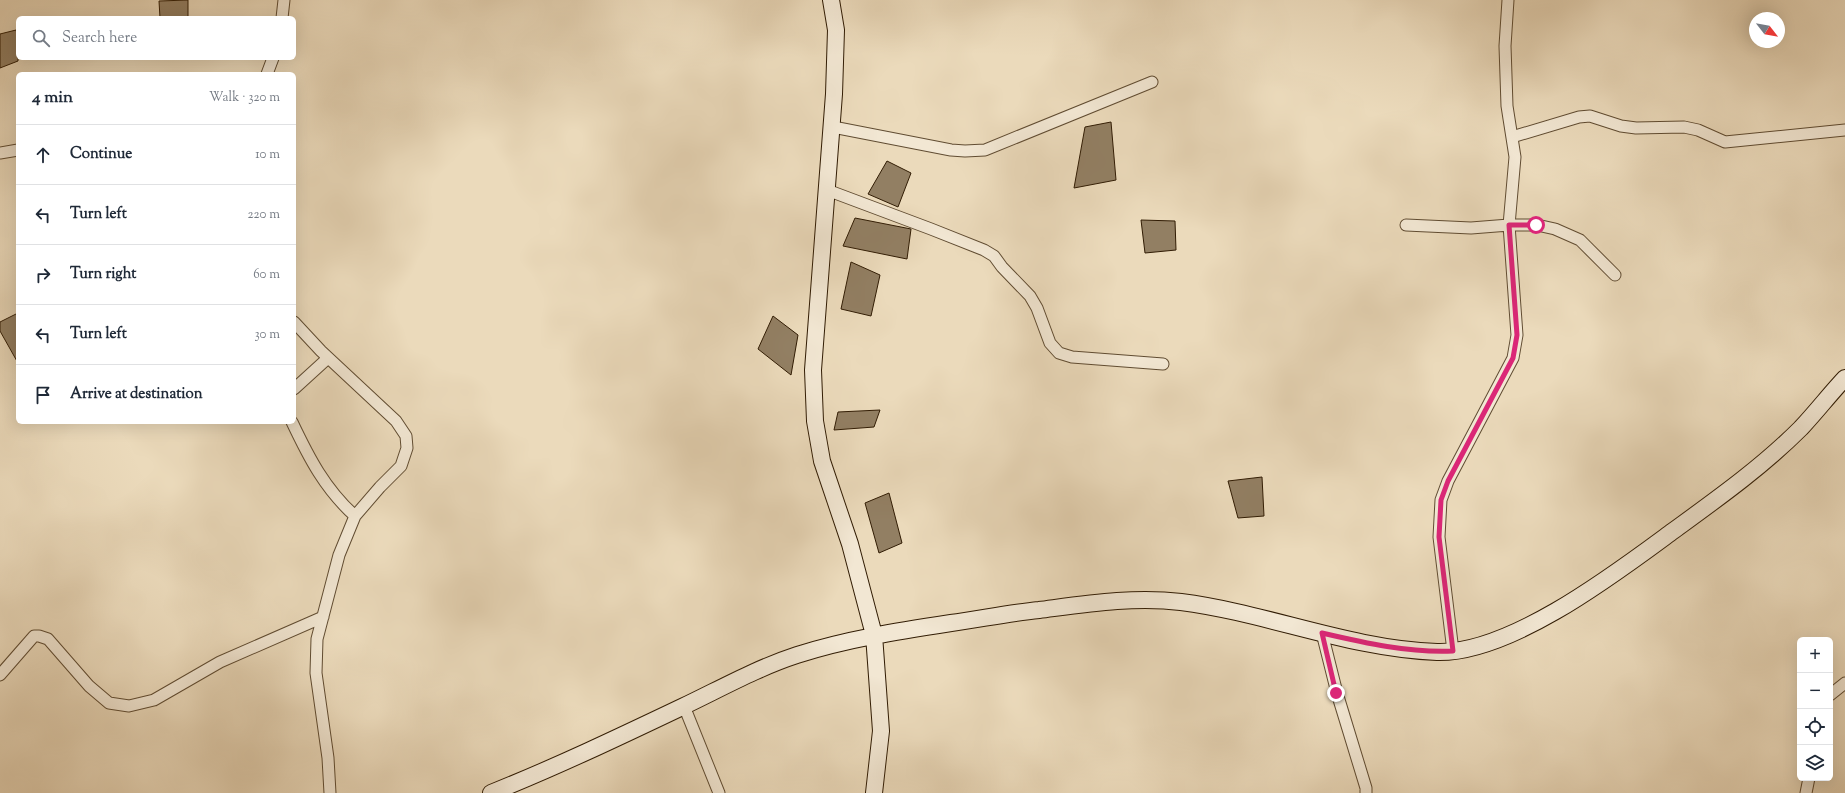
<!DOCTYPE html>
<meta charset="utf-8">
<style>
:root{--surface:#fff;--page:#f2f2f3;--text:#1f2937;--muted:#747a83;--line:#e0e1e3}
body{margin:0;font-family:"Sorts Mill Goudy",serif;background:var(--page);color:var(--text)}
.controls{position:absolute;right:12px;bottom:12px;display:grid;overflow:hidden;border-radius:6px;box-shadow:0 4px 16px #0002}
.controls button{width:36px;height:36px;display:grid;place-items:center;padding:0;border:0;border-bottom:1px solid var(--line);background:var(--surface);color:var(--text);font:20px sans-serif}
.compass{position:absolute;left:1749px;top:12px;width:36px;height:36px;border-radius:50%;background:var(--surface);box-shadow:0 4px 16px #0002;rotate:121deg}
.stop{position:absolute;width:12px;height:12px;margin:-9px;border:3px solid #db2777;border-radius:50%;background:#fff}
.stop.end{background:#db2777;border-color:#fff;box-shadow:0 1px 4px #0008}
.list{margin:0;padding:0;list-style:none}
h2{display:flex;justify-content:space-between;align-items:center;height:52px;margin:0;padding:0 16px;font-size:17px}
h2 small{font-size:13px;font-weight:400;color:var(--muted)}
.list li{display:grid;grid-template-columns:26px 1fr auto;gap:12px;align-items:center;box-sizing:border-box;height:60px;padding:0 16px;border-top:1px solid var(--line)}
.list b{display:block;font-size:15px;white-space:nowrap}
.list em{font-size:13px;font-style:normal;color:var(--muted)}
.icon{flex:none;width:22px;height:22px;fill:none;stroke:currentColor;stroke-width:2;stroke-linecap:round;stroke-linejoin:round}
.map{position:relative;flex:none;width:1845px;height:793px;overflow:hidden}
.search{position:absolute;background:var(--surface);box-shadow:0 4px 16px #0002;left:16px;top:16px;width:280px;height:44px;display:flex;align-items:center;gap:10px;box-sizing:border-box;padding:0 14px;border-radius:6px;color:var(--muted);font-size:15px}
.panel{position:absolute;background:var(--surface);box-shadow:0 4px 16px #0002;left:16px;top:72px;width:280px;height:352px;border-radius:6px}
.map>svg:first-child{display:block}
</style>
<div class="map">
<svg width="1845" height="793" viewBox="0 0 1845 793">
<rect width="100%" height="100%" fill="#ebdabb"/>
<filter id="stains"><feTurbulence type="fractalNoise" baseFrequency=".005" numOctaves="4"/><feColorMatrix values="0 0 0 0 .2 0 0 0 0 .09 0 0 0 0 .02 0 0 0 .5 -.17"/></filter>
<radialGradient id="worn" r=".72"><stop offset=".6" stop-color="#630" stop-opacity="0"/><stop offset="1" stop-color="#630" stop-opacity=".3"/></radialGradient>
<path fill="#927f63" stroke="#311c04" d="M188 0V18H160L159 1Z
M16 30 18 37V61L0 68V34Z
M1111 122 1116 180 1074 188 1085 127Z
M887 161 911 173 898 207 868 194Z
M855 218 911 229 907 259 843 246Z
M1141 220 1175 221 1176 250 1145 253Z
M851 262 880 275 871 316 841 309Z
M18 313V363L0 331V322Z
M773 316 798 335 791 375 758 349Z
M880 410 874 427 834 430 838 412Z
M1262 477 1264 516 1238 518 1228 481Z
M889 493 902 543 879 553 865 503Z"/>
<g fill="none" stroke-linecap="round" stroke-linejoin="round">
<defs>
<path id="street" d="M282 18 284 0
M267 74 273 58
M833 127 951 150 965 151 985 150 1152 82
M1512 137 1579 117 1590 116 1621 126 1636 128 1684 127 1698 130 1725 142 1845 130
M0 153 18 150
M827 190 931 229 984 250 994 256 1002 267 1030 296 1037 308 1050 343 1059 353 1072 357 1163 364
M1406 225 1471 228 1509 225H1537L1555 229 1580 240 1615 275
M294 322 321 351 396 421 406 436 407 448 401 466 380 487 355 516 339 555 317 639 316 673 328 758 330 793
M294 389 328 358
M292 422C309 458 325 489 355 516
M1322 633 1337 693 1366 788V793
M1453 651 1439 537 1441 500 1448 481 1513 358 1517 335 1509 225 1515 157 1507 106 1505 46 1508 0
M0 675 34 636H39L48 639 89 686 109 703 129 706 154 700 220 662 323 617
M1830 695 1845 683
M684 706 719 793
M1806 793 1809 778"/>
<path id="secondary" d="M831 0 836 30 834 94 813 370 815 421 822 461 850 544 874 635 881 731 874 793
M491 793C556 767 619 737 682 707 720 689 757 668 797 655 847 639 899 631 951 623 980 619 1010 613 1039 610 1085 604 1134 596 1181 602 1267 613 1350 649 1437 652 1510 654 1616 573 1673 531 1717 499 1762 467 1801 428 1816 412 1830 394 1845 378"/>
</defs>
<use href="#street" stroke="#604c32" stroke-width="13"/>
<use href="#secondary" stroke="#311c04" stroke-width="18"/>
<use href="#street" stroke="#f2e7d3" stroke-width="11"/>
<use href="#secondary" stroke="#f2e7d3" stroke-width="16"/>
</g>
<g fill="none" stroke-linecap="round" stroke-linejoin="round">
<path stroke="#db2777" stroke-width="5" d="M1336 693 1322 633C1365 643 1409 653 1453 651L1439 537 1441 500 1448 481 1513 358 1517 335 1509 225H1536"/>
</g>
<rect width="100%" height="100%" filter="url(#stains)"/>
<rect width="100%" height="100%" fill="url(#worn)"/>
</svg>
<div class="controls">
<button>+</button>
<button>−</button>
<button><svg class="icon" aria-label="locate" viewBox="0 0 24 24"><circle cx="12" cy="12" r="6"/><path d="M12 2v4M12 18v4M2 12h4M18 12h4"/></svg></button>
<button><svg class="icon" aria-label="layers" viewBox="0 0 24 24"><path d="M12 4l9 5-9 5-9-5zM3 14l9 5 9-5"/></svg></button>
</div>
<svg class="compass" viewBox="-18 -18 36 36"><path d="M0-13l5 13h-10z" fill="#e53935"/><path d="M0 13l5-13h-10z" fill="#747a83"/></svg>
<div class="stop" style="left:1536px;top:225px"></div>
<div class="stop end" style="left:1336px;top:693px"></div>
<div class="search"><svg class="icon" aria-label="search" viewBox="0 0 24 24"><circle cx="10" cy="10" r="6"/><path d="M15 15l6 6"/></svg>Search here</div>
<section class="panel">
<h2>4 min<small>Walk · 320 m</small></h2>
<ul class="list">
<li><svg class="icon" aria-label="ahead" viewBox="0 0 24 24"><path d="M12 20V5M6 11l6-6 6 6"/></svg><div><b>Continue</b></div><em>10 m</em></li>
<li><svg class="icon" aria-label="left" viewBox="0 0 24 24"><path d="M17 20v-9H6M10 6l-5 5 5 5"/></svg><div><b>Turn left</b></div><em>220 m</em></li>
<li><svg class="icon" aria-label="right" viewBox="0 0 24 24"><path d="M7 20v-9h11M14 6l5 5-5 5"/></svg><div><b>Turn right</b></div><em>60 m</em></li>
<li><svg class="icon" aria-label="left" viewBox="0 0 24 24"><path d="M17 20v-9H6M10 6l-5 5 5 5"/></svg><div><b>Turn left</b></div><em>30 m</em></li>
<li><svg class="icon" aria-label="arrive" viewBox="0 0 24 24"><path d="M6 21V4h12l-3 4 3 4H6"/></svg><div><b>Arrive at destination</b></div></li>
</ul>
</section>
</div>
